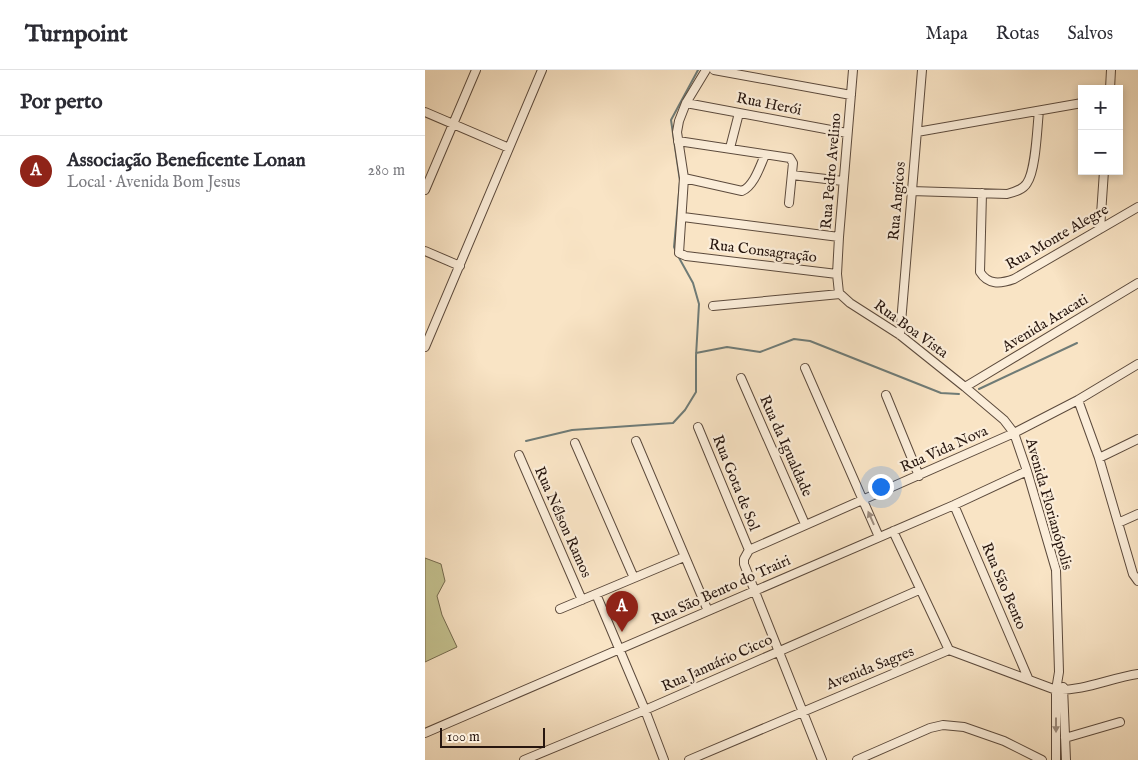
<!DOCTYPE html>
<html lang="pt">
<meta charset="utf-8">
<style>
:root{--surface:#fff;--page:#f2f2f3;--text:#2b2b33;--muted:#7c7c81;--line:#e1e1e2;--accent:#8f2418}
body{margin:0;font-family:"IM FELL English",serif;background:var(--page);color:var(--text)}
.controls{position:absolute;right:15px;top:15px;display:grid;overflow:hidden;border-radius:0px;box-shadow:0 2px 8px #0003}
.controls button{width:45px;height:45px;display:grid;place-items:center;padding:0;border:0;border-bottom:1px solid var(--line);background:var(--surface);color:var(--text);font:25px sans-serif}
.scale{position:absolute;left:15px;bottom:12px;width:105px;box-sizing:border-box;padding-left:5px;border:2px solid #27160f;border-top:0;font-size:14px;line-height:18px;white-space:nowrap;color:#27160f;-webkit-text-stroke:4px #fbedd9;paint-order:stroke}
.you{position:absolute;left:455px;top:416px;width:18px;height:18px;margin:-12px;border:4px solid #fff;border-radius:50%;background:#1a73e8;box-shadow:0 0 0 8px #1a73e833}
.badge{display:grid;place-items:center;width:32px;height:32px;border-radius:50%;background:var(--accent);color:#fff;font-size:16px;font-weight:700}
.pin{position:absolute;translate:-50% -41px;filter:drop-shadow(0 1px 2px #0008)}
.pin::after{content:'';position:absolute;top:26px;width:18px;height:15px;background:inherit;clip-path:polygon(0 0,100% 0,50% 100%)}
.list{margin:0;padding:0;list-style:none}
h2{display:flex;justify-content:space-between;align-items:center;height:65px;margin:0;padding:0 20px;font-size:21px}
h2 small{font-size:16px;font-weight:400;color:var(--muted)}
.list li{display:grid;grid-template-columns:32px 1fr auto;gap:15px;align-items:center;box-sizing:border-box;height:70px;padding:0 20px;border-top:1px solid var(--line)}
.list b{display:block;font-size:19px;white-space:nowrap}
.list p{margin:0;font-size:16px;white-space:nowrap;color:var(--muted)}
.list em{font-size:16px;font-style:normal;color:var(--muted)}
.map{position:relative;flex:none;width:713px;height:690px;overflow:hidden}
header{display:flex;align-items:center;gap:30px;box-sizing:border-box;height:70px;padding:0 25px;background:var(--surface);border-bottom:1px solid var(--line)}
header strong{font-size:24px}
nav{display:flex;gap:28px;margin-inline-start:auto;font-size:18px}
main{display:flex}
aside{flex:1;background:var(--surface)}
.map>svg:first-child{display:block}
</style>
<header>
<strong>Turnpoint</strong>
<nav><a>Mapa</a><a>Rotas</a><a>Salvos</a></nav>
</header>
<main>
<aside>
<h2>Por perto<small></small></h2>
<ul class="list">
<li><span class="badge">A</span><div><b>Associação Beneficente Lonan</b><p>Local · Avenida Bom Jesus</p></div><em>280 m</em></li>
</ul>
</aside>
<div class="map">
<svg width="713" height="690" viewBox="0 0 713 690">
<rect width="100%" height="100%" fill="#f9e4c5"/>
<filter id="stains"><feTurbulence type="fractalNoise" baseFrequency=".004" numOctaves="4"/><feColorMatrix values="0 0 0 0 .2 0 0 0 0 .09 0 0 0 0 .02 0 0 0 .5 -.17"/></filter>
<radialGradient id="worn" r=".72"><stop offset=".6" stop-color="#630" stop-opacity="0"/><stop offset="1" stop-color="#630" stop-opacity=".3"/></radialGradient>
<path fill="#c4c290" stroke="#766c50" d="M0 488 16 494 20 511 12 526 17 545 32 577 0 592Z"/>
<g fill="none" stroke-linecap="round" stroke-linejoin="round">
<path stroke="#6f7b76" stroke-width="2" d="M251 182 249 177 255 111 246 50 273 0
M271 283 302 277 335 282 369 269 385 271 516 323 534 324
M554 319 652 273
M101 371 147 360 248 353 260 340 271 322V286L274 234 268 213 253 186"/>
<defs>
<path id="minor" d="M281 0 261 33 254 51 252 62 259 108 254 183 261 186 412 204
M289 0 426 25
M428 0 414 167 412 204 414 223 425 233 475 265 540 317 579 350 589 363 602 401 631 500 634 602 631 620V690
M685 19 686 0
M261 33 422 63
M0 42 84 78
M492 62 657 33
M253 71 365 88 368 93 364 133
M305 78 314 43
M367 105 418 111
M259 108 317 121C329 116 335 96 340 85
M0 120 51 0
M486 121 582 124C589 122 598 120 602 113 611 100 612 58 614 41
M557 123 555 202C563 215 575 214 589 209L713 137
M258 147 414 167
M675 159 679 101
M0 181 35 196
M288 236 415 224
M475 265 497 0
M0 277 117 0
M380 298 454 467
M316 308 380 454
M540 317 713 213
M461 325 494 406
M653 330 674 388 708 504 713 511
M273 357 324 480
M211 371 283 541
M150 373 209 508
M94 385 157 530
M674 388 713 369
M529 435 603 608
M693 453 713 444
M468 461 524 580
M324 480 589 363 653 330 713 294
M324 480 319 489V494L397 690
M171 524 220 640 239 690
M135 539 259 487
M638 617 641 690
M0 663 529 435 602 401
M640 668 695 652
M99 690 220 640 494 520
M264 690 524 580 631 620C658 621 686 608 713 604
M432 690 505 658 518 655 539 657 579 671 617 690"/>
</defs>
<use href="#minor" stroke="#5c4a3c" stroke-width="10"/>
<use href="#minor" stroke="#fbedd9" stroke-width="8"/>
</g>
<defs><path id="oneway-solid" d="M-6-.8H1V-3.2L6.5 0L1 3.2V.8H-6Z" transform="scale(1.25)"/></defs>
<g fill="#9c8c7e">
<use href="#oneway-solid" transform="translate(446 448) rotate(-114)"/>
<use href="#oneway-solid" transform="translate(631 655) rotate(90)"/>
</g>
<g text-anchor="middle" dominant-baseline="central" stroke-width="4.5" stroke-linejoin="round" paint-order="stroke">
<g font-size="15" fill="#27160f" stroke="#fbedd9">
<text transform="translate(344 34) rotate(11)">Rua Herói</text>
<text transform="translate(406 101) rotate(-85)">Rua Pedro Avelino</text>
<text transform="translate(472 131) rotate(-85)">Rua Angicos</text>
<text transform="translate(632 167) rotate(-30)">Rua Monte Alegre</text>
<text transform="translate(338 181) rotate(7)">Rua Consagração</text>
<text transform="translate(620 253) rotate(-31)">Avenida Aracati</text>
<text transform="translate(486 259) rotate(36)">Rua Boa Vista</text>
<text transform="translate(361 376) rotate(66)">Rua da Igualdade</text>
<text transform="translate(519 379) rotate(-24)">Rua Vida Nova</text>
<text transform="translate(311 413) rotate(68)">Rua Gota de Sol</text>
<text transform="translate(624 434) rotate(74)">Avenida Florianópolis</text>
<text transform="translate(138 452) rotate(66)">Rua Nélson Ramos</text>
<text transform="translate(579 516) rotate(67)">Rua São Bento</text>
<text transform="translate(296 520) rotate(-24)">Rua São Bento do Trairi</text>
<text transform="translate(292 593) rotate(-24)">Rua Januário Cicco</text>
<text transform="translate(445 598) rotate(-22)">Avenida Sagres</text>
</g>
</g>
<rect width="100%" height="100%" filter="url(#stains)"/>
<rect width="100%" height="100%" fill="url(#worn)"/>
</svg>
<div class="controls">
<button>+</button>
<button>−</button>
</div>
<div class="scale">100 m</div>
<div class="you"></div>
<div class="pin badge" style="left:197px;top:562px">A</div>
</div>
</main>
